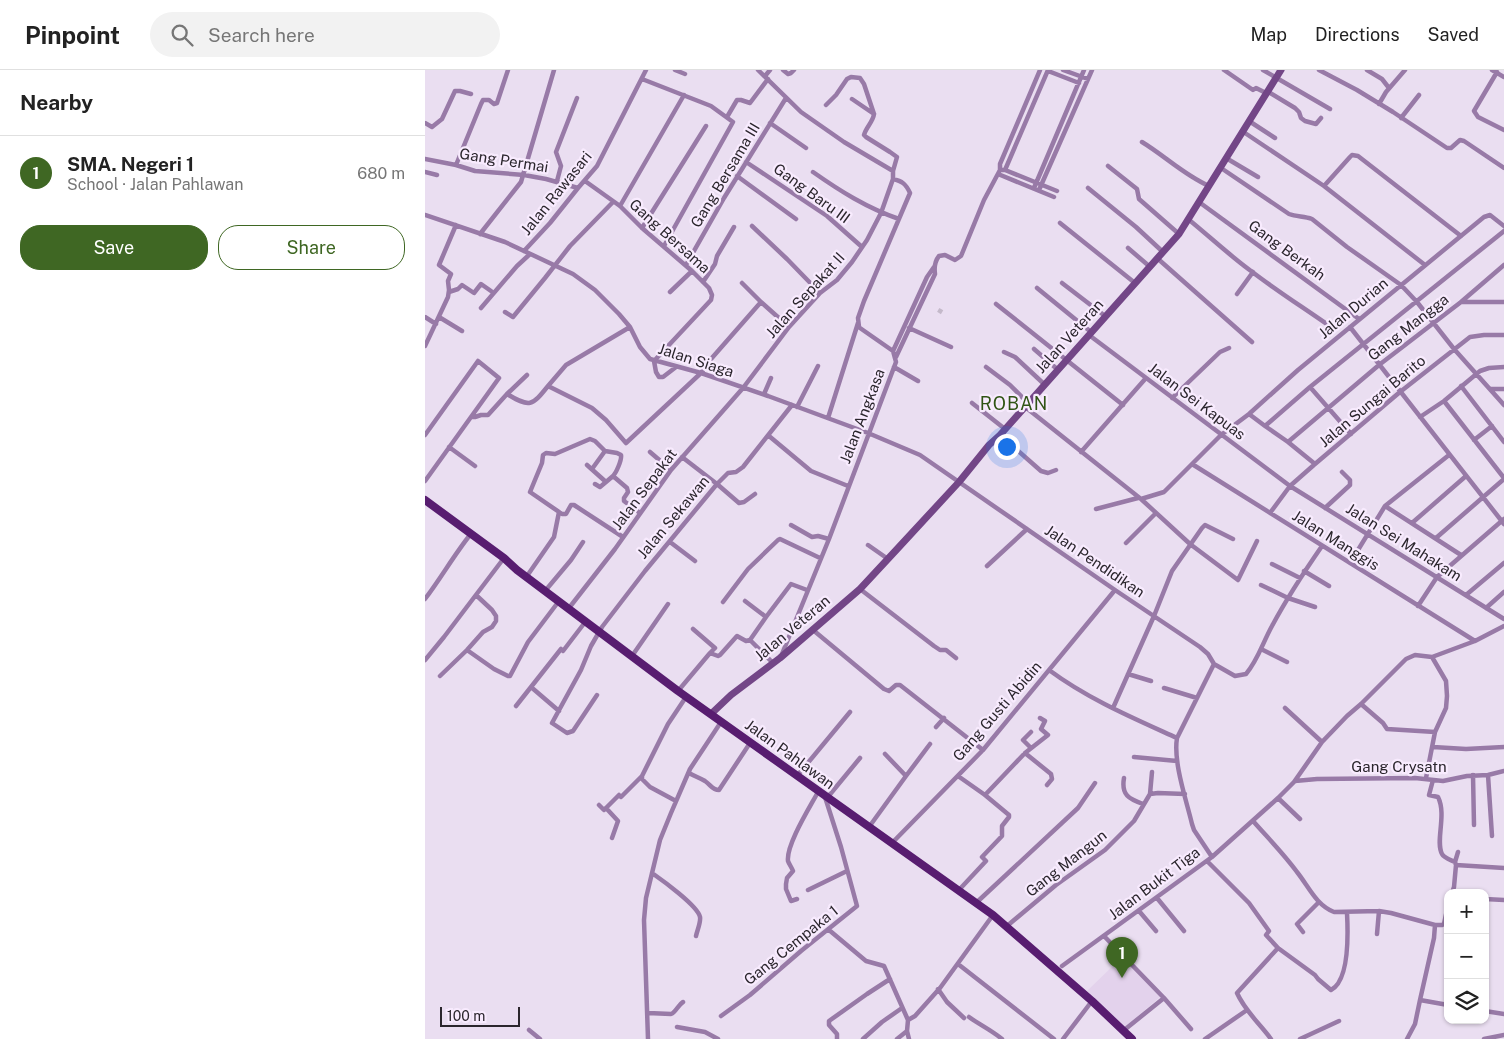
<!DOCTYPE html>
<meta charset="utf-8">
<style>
:root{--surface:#fff;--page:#f2f2f2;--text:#222;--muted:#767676;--line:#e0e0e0;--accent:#3f6723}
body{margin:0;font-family:"Public Sans",sans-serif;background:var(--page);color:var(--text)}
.controls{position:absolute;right:15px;bottom:15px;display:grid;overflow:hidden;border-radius:10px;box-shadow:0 1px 4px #0004}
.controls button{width:45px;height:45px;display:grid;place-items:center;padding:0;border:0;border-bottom:1px solid var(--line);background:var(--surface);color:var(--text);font:25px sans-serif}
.scale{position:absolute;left:15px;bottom:12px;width:80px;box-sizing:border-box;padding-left:5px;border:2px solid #2b262d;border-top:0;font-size:14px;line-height:18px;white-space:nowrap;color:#2b262d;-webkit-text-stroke:4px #f8ebfe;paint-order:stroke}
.you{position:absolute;left:581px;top:376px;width:18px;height:18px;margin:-12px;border:4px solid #fff;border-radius:50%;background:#1a73e8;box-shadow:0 0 0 8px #1a73e833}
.badge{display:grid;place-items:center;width:32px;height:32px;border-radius:50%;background:var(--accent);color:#fff;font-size:16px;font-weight:700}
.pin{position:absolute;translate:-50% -41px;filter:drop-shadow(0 1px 2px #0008)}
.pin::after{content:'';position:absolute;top:26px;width:18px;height:15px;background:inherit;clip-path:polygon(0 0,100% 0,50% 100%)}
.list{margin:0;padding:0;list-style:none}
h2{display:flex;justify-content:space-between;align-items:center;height:65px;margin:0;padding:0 20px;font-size:21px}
h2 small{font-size:16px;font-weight:400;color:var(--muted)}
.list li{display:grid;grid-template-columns:32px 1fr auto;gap:15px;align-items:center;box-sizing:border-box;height:75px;padding:0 20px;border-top:1px solid var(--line)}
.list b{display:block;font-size:19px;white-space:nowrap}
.list p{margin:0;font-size:16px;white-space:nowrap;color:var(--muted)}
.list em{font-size:16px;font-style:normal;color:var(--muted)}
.actions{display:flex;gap:10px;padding:15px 20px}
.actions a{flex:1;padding:11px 0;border:1px solid var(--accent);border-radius:20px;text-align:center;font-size:18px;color:var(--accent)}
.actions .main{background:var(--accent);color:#fff}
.icon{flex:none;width:28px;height:28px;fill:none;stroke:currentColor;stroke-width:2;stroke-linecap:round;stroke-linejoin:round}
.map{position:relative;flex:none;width:1079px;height:969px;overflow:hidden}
header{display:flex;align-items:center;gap:30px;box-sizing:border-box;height:70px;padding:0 25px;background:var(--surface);border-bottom:1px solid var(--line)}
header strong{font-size:24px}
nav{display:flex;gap:28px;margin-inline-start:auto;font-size:18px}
.search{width:350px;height:45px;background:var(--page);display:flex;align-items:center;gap:12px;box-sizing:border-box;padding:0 18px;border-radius:28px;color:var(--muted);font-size:19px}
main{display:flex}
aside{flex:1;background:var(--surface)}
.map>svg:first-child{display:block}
</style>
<header>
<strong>Pinpoint</strong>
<div class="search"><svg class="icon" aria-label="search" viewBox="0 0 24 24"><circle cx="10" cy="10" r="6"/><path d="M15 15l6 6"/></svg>Search here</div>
<nav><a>Map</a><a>Directions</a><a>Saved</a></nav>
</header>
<main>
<aside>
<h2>Nearby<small></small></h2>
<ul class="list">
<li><span class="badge">1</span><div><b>SMA. Negeri 1</b><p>School · Jalan Pahlawan</p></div><em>680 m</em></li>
</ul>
<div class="actions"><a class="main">Save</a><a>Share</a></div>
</aside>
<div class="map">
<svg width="1079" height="969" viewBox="0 0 1079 969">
<rect width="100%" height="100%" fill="#eadef1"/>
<path fill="#e3d2ec" d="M695 883 735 927 700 957 662 921 689 895 686 891Z"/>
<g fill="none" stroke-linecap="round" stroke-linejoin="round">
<path stroke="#c4b9ca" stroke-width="4.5" stroke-dasharray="4.5 2" stroke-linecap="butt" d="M514 243 517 238"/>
<path stroke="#987aa7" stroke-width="4.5" d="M250 0 260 4
M333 0 376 42 419 72 468 101
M358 0 363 4 366 3 369 0
M638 0 663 9
M799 0 828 20 831 18 841 23
M838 0 905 39
M894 0 932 20 968 42 1022 78H1026L1035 70 1039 71 1079 98
M942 0 957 9 964 18
M1067 0 1079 7
M623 1 654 13
M1072 2 1049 41 1053 47 1079 60
M340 6 345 0
M217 9 286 36 308 52 239 176
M842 21 870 38 874 42 876 48 880 51 891 54 896 48
M427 29 449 44
M954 34 961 22 980 0
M302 47 312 30H316L325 33 343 9
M976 48 994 25
M824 51 850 68
M0 53 7 57 17 49 30 21H35L46 24
M345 53 381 78
M817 61 899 116 925 87 927 85 933 86 1036 166
M717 72C740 86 759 105 784 116
M801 88 833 107
M0 89 31 95 50 101 99 105 121 109 153 118
M321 92 402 146 437 177
M31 95 56 34 58 30H64L69 34 72 33 83 0
M683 96 712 119 714 129 754 164
M796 98 864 144C872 147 879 146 887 149L922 177 976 215 992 232 1029 279 1079 335
M575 100V94L615 0
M580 100 632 121
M0 102 12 105
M388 102C415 121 442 138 474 149
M573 104 629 127
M312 106 371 149
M132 111 136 96 131 82 152 28
M160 111 195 136 217 158 267 201 284 218 287 225 286 230 229 291 231 302 234 307H238L251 297
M899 116 1000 195
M609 118 659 0
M663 118 711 157 738 182
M614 120 667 0
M774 132 934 249
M195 136 259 25
M0 145 80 172 148 204 170 220 194 244 205 257 215 277 225 289 276 303 343 326 443 363 495 385 690 520 775 577 783 584 789 594
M763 149C784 166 804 185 826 201 852 221 879 238 906 257
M635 153 710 213
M327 156 362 189 395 223
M1079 156 1065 145 1059 147 873 300 824 344 796 365 767 394 1050 571 1079 556
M217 158 281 56
M55 164 96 112 129 0
M703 178 724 196
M99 181 125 153 153 118 172 96 221 0
M732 188 827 272
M261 195 299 128 361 28
M278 212 290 194 292 186 309 157
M317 213 336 232
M637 213 680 246
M612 218 666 262
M24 222 33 219 37 215 49 223 56 214 66 221
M245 222 267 201
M812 224 828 202
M1036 232H1079
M571 234 698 335
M56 238 92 196 105 184
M80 242 88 247 120 208 145 176 188 132
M0 247 11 254
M14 247 37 261
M925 257 1079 454
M484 258 526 277
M664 265 865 416 1079 549
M0 276 23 227 24 220 23 211 26 204 14 195 31 155
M609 279 632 299
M468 281 502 207 509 197
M579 282 590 287 619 314
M471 287 510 204C509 197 510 191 514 186L520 185 530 190 536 186 559 130 575 100H580L623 0
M469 297 493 311
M561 297 585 315 603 333
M123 316 141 295 205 257
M1036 316 1079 372
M885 317 926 364
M1066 319H1079
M82 324 102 305
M339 324 346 308
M747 328 795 282 804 278
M1019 331 1079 408
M547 333 580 359
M599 336 716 429 739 422 767 394
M372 337 393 296
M824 344 840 356 885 317 1079 161
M995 347 1019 331 1055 301 1064 298 1079 297
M403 348 433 253
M840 356 863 372 954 295 1036 232 1079 195
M0 365 53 291 74 308 46 347
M575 365 616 401 623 403 631 400
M344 366 386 401 423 416
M1049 370 1067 356
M863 372 890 394
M24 377 50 396
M180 381 192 383 196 385C197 390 191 403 188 406
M225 382 246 400
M656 382 721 308
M257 387 292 414 314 433 319 432 330 424
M162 395 181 412 188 406 202 418 203 422 199 428V431L215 443
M167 399 180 381 170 371 165 369 130 384 121 383 118 385 117 393 105 422 137 444H141L146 435H149L198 467
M0 411 46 347H50L56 345H63L82 324C105 338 107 336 123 316L167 338 181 350 201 373 276 303 286 289 336 232 364 257
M170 414 175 417 181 412
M716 429 765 474 813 510 832 471
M960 436 1036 485
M900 438 925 415V410L917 402
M671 439 713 428
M845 443 865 416 890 394 975 322 1045 267 1059 265H1079
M987 453 1041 406
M366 455 387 467 393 466 404 469
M1011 468 1079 409
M245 472 270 491
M701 473 731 443
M443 475 463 489
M925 493 960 436 1024 385
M847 494 875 508
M562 496 602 459
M879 501 904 516
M102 506 129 467 134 442
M836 515 863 528 890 537
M435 519 509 576 515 580H521L531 588
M120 521 146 490 158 472
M1041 525 1079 493
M0 529C16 508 29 485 45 465
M320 531 341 547 325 570 348 593
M298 532 323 499 353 470 355 469 395 488
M993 536 1012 507 1079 449
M144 538 190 479 246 400 318 318 364 257 395 223 412 210 427 192 442 170 456 143 468 109V101L472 87 465 82 441 67 439 65C441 57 448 52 449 44L439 14 435 8 426 7 422 9 411 25 401 35
M1061 538 1079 522
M341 547 366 514 382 520
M268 559 290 578 286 582
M388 560 459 619 464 621 471 615H475L558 680
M836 579 862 592
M42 580 69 599 83 606H85L103 572 134 531
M357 584 404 469 471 292 468 281 435 258 434 257 433 248 439 231 485 123C481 114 477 111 468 109
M207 586 243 534
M0 590 19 567 79 488
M789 594 810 606 821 604C833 590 838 572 847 556 862 528 879 502 897 476
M624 600C663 629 708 648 752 668
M703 604 726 611
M15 606 42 580 58 562 67 557 71 551V546L67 540 51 525
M106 617 134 641
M739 618 772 628
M253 621 285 583 293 586 295 585 312 566 321 571 325 570
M172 625 148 661 142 663 127 653 156 600 166 576 177 557 220 501 292 414 303 403 311 402 318 397 367 335
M936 634 958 653 962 659 1010 662
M91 636 136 579 138 581 161 551
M688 638 729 546 747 501 777 458 780 455 808 469
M860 638 897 672
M511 657 519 648
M606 662 598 670 606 678
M1008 677 1041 679 1079 677
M600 683 623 665 616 659 620 651 615 648
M709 687 752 691
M264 703C269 706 275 708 280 711 286 715 287 720 294 720L325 673
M1048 705 1049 755
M1063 705 1067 766
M372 706 425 642
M481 706 505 674
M533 706 560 725 584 745V747L577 756V766L557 787 561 791 533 821
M699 708C696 725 704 729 718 734
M1001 708 1010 662 1021 638 1022 626 1021 611 1007 587
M1008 710 1004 725 1013 727C1022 745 1010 771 1017 784 1019 788 1026 790 1030 792L1031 795 1029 817 1027 823
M870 711 892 709 990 708 1018 711 1042 706 1063 705 1079 701
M725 724 727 702
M560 725 600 683 626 704 627 709 622 715
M402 728 435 688
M853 728 875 749
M251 731 225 717 217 709V706L243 654 261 627
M174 735 179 740 194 725 196 727 217 706
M181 738 193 751 187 768
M828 751C843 768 859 784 872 802 884 817 891 835 909 842L954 841 966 843 1010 855 1009 868 995 930
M444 757 481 706 460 684
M467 773 558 680 690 520
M787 787 853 728 869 712 897 672 922 646 936 634 981 589 990 585 1007 587 1050 571
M782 791 824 833 844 861 841 865 853 878 890 905 893 909 906 920C925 910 923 862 922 843
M1030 792 1033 782
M1031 795 1079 798
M227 803C237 810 273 836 275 847 276 852 272 861 271 866
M383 820 422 801
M732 828 759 861
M372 829 366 831 361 819V814L362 808 368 801C367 798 364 794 363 791 361 775 385 737 393 722
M1060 829 1079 830
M551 833 653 738 670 713
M714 841 731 861
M1010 855H1017L1019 854 1023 835
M582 856 631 815 680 780 709 751 725 724 733 723 760 724
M404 860 441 891 459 896 483 950
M878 862 872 854 894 832
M952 864 954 841
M679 866 739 928 766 959
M533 894 629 969
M637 896 787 787 769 760 767 754C761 729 748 692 752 668L789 594
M513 919 522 932 539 948
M1060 941 1079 944
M223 943 246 944C251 942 253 935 258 932
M296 946 325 925 376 881 432 836 416 777 400 727
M544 947C555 955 566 960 577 969
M252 957 280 962 293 969
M104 960 115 969
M698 961 739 928
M223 969 219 850 221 828 235 770 246 743 265 699 296 652
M412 969V964L404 955V951L442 924 465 909
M438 969 457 952 477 938
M472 969 482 961
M484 969 482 961 483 950 490 946 515 918 568 845
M638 969 667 931
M780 969 822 940
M846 969C835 954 820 941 812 923L853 878
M875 969 914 951
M982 969 990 954 995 930 1023 935
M1059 969 1079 965"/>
<path stroke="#734687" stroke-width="7" d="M286 644 306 625 355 588 435 519 474 477 534 412 564 375 575 365 754 164 856 0"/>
<path stroke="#581d70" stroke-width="8" d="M0 430 79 488 92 500 253 621 568 845 667 931 707 969"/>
</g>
<g text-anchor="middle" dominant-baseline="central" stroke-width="4.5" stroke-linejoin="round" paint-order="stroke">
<g font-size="15" fill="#2b262d" stroke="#f8ebfe">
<text transform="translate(79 90) rotate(9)">Gang Permai</text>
<text transform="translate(300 105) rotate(-59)">Gang Bersama III</text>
<text transform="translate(131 123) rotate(-51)">Jalan Rawasari</text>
<text transform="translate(387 123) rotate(36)">Gang Baru III</text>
<text transform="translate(245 166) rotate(42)">Gang Bersama</text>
<text transform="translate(862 180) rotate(36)">Gang Berkah</text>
<text transform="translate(380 225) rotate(-48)">Jalan Sepakat II</text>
<text transform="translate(928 238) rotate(-40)">Jalan Durian</text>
<text transform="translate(983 257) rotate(-38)">Gang Mangga</text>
<text transform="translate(644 266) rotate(-48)">Jalan Veteran</text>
<text transform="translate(271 290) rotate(18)">Jalan Siaga</text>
<text transform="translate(772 331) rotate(37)">Jalan Sei Kapuas</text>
<text transform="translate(947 331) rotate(-40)">Jalan Sungai Barito</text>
<text transform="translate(437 346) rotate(-69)">Jalan Angkasa</text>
<text transform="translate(219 419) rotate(-53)">Jalan Sepakat</text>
<text transform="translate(248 447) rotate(-50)">Jalan Sekawan</text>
<text transform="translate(911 470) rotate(32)">Jalan Manggis</text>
<text transform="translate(979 472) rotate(32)">Jalan Sei Mahakam</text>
<text transform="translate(670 491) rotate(34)">Jalan Pendidikan</text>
<text transform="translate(367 558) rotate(-40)">Jalan Veteran</text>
<text transform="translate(572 641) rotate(-49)">Gang Gusti Abidin</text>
<text transform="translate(365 684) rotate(36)">Jalan Pahlawan</text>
<text x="974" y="696">Gang Crysatn</text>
<text transform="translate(641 793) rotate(-38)">Gang Mangun</text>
<text transform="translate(729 813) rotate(-37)">Jalan Bukit Tiga</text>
<text transform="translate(366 875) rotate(-39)">Gang Cempaka 1</text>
</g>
<g font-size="18" letter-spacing="1" fill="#305415" stroke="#f8ebfe">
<text x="589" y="333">ROBAN</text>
</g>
</g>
</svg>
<div class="controls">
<button>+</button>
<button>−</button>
<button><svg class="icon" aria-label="layers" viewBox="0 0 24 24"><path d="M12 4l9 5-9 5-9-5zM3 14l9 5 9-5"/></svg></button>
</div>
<div class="scale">100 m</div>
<div class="you"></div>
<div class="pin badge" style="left:697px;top:908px">1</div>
</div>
</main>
